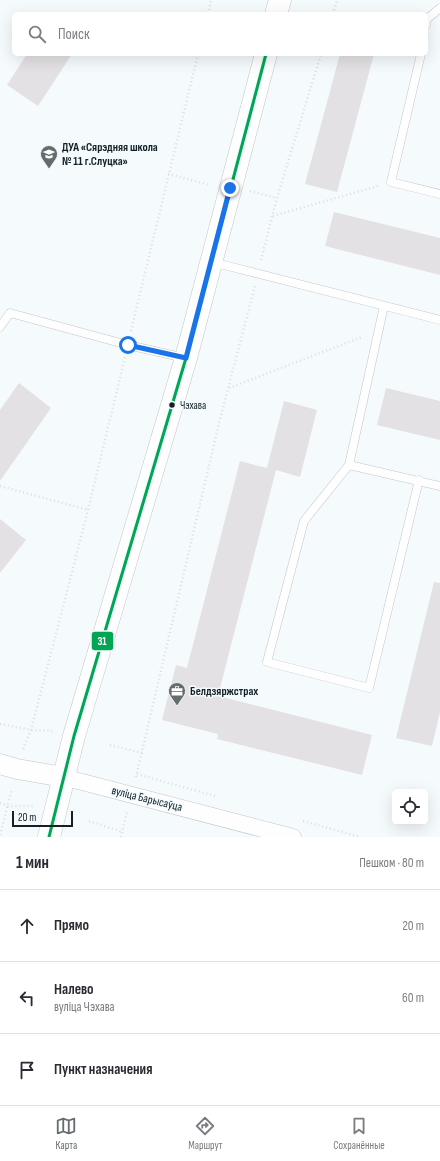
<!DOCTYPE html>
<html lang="ru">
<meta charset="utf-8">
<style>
:root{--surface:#fff;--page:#f7f7f7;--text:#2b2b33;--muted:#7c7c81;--line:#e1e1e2;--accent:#646c6e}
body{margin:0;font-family:"Sofia Sans Condensed",sans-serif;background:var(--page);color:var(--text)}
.controls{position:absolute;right:12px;bottom:12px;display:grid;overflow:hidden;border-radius:6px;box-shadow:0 4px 16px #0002}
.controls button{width:36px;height:36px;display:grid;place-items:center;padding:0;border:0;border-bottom:1px solid var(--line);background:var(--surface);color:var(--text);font:20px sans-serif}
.scale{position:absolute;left:12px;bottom:10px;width:61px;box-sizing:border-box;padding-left:4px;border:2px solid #161f22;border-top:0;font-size:11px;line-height:14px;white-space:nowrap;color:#161f22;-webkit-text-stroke:3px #f2fbff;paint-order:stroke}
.stop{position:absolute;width:12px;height:12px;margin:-9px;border:3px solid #1a73e8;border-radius:50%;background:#fff}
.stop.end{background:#1a73e8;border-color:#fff;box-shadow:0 1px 4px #0008}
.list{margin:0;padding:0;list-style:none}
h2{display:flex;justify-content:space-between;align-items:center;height:52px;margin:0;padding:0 16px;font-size:17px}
h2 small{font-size:13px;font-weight:400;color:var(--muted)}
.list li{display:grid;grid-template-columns:26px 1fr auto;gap:12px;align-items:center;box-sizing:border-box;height:72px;padding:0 16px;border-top:1px solid var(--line)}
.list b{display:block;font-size:15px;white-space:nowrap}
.list p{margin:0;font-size:13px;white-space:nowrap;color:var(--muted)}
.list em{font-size:13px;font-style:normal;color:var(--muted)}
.icon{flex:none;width:22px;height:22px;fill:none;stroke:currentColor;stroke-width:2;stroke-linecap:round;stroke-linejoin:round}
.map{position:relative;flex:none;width:440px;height:837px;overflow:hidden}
.search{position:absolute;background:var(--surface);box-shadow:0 4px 16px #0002;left:12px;right:12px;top:12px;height:44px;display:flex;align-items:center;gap:10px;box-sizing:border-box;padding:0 14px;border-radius:6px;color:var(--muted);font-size:15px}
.sheet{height:268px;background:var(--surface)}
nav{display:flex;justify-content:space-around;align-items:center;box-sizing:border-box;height:56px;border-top:1px solid var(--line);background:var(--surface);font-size:11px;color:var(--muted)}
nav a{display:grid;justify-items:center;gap:2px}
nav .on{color:var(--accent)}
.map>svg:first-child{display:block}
</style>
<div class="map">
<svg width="440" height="837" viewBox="0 0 440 837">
<rect width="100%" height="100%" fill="#f5fafc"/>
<path fill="#e3e1e4" d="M27 54H72L38 106 7 85Z
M340 54H374L337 192 305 184Z
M334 212 440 238V275L325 246Z
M19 383 51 408 0 481V410Z
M386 388 440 401V440L377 425Z
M284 401 317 410 300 477 276 470 218 696 372 735 362 775 217 739 218 734 162 720 176 665 187 668 240 461 267 468Z
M0 519 26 540 0 573Z
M434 582 440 583V712L432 746 396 738Z"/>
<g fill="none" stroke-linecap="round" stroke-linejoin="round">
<defs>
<path id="service" d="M426 25 427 19 440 8
M421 54 391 182 440 194
M212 262 440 320
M384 306 349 465 440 486
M0 327 10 313 128 345 185 358
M349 465 304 521 267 662 369 688 419 480"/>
<path id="minor" d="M63 777 293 837"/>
<path id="tertiary" d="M0 764 17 769 63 777"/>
<path id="secondary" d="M276 14 280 0
M49 837 74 736 186 358 266 54"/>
</defs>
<use href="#service" stroke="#c1c7ca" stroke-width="9"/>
<use href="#minor" stroke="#c1c7ca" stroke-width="17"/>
<use href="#tertiary" stroke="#c1c7ca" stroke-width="21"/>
<use href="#secondary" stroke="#c1c7ca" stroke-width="23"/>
<path stroke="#dcdede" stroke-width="2.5" stroke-dasharray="1 3" stroke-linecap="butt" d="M208 14 211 0
M333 14 337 0
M168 174 210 185
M250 191 277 198
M273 216 378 186
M261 260 277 198 321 54
M131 331 198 54
M229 388 362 337
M0 486 88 510
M0 724 31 730 54 731
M110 745 142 753
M23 749 31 730 88 510 125 357
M137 774 215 796
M136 777 220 419 255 286
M0 803 8 806H35
M89 821 123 832
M303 821 360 837
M0 835 12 789
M121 837 127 812"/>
<use href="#service" stroke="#fefeff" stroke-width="8"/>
<use href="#minor" stroke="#fefeff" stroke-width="16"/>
<use href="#tertiary" stroke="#fefeff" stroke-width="20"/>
<use href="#secondary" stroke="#fefeff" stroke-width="22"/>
<defs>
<path id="bus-1" d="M49 837 74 736 186 358 266 54"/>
</defs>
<use href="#bus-1" stroke="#f2fbff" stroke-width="6"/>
<use href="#bus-1" stroke="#00a651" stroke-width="3"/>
</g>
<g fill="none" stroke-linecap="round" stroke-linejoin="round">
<path stroke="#1a73e8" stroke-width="5" d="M128 345 186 358 230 188"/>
</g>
<defs>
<symbol id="school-pin" viewBox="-11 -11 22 30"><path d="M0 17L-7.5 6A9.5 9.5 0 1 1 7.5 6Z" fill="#646c6e" stroke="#f2fbff"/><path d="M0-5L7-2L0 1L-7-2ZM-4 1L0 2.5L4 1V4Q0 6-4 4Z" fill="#fff"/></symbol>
<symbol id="office-pin" viewBox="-11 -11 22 30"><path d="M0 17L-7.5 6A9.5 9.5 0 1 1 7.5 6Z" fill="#646c6e" stroke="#f2fbff"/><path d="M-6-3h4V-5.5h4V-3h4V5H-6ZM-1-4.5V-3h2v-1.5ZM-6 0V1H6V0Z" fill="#fff"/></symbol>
</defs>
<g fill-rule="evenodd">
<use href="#school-pin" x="39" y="144" width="20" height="27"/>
<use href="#office-pin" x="167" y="681" width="20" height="27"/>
</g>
<circle fill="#161f22" stroke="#f2fbff" stroke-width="1.5" cx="172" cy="405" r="3.5"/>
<g text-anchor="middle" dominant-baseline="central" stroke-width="3" stroke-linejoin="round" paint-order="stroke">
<g font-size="11" fill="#161f22" stroke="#f2fbff" text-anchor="start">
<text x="180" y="405">Чэхава</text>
</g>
<g font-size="12" font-weight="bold" fill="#161f22" stroke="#f2fbff" text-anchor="start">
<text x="62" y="147">ДУА «Сярэдняя школа<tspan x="62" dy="14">№ 11 г.Слуцка»</tspan></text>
<text x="190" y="691">Белдзяржстрах</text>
</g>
<g font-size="12" fill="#161f22" stroke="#f2fbff">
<text transform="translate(147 799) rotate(14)">вуліца Барысаўца</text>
</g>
</g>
<rect stroke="#f2fbff" stroke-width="1.5" x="91" y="631" width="23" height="20" rx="4" fill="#00a651"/>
<g font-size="11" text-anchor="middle" font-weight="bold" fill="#fff">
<text x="102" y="645">31</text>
</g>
</svg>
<div class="controls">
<button><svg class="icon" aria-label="locate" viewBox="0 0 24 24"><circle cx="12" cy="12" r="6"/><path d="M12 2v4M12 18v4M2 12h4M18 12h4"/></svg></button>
</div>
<div class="scale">20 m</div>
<div class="stop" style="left:128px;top:345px"></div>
<div class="stop end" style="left:230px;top:188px"></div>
<div class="search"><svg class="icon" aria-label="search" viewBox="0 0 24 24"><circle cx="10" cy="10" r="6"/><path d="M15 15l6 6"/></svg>Поиск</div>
</div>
<section class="sheet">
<h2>1 мин<small>Пешком · 80 m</small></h2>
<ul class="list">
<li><svg class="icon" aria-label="ahead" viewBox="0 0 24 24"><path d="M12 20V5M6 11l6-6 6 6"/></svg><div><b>Прямо</b></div><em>20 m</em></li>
<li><svg class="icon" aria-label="left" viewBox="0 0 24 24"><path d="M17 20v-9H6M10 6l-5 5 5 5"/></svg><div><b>Налево</b><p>вуліца Чэхава</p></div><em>60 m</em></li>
<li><svg class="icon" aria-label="arrive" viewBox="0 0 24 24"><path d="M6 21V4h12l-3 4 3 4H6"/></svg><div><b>Пункт назначения</b></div></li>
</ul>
</section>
<nav>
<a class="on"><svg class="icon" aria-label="map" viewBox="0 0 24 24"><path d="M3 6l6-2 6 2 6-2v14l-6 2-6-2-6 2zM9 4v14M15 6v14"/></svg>Карта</a>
<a><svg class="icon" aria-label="directions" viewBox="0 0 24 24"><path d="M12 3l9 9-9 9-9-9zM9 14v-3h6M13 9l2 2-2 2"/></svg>Маршрут</a>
<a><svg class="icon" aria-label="saved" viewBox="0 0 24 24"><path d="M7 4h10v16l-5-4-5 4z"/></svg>Сохранённые</a>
</nav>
